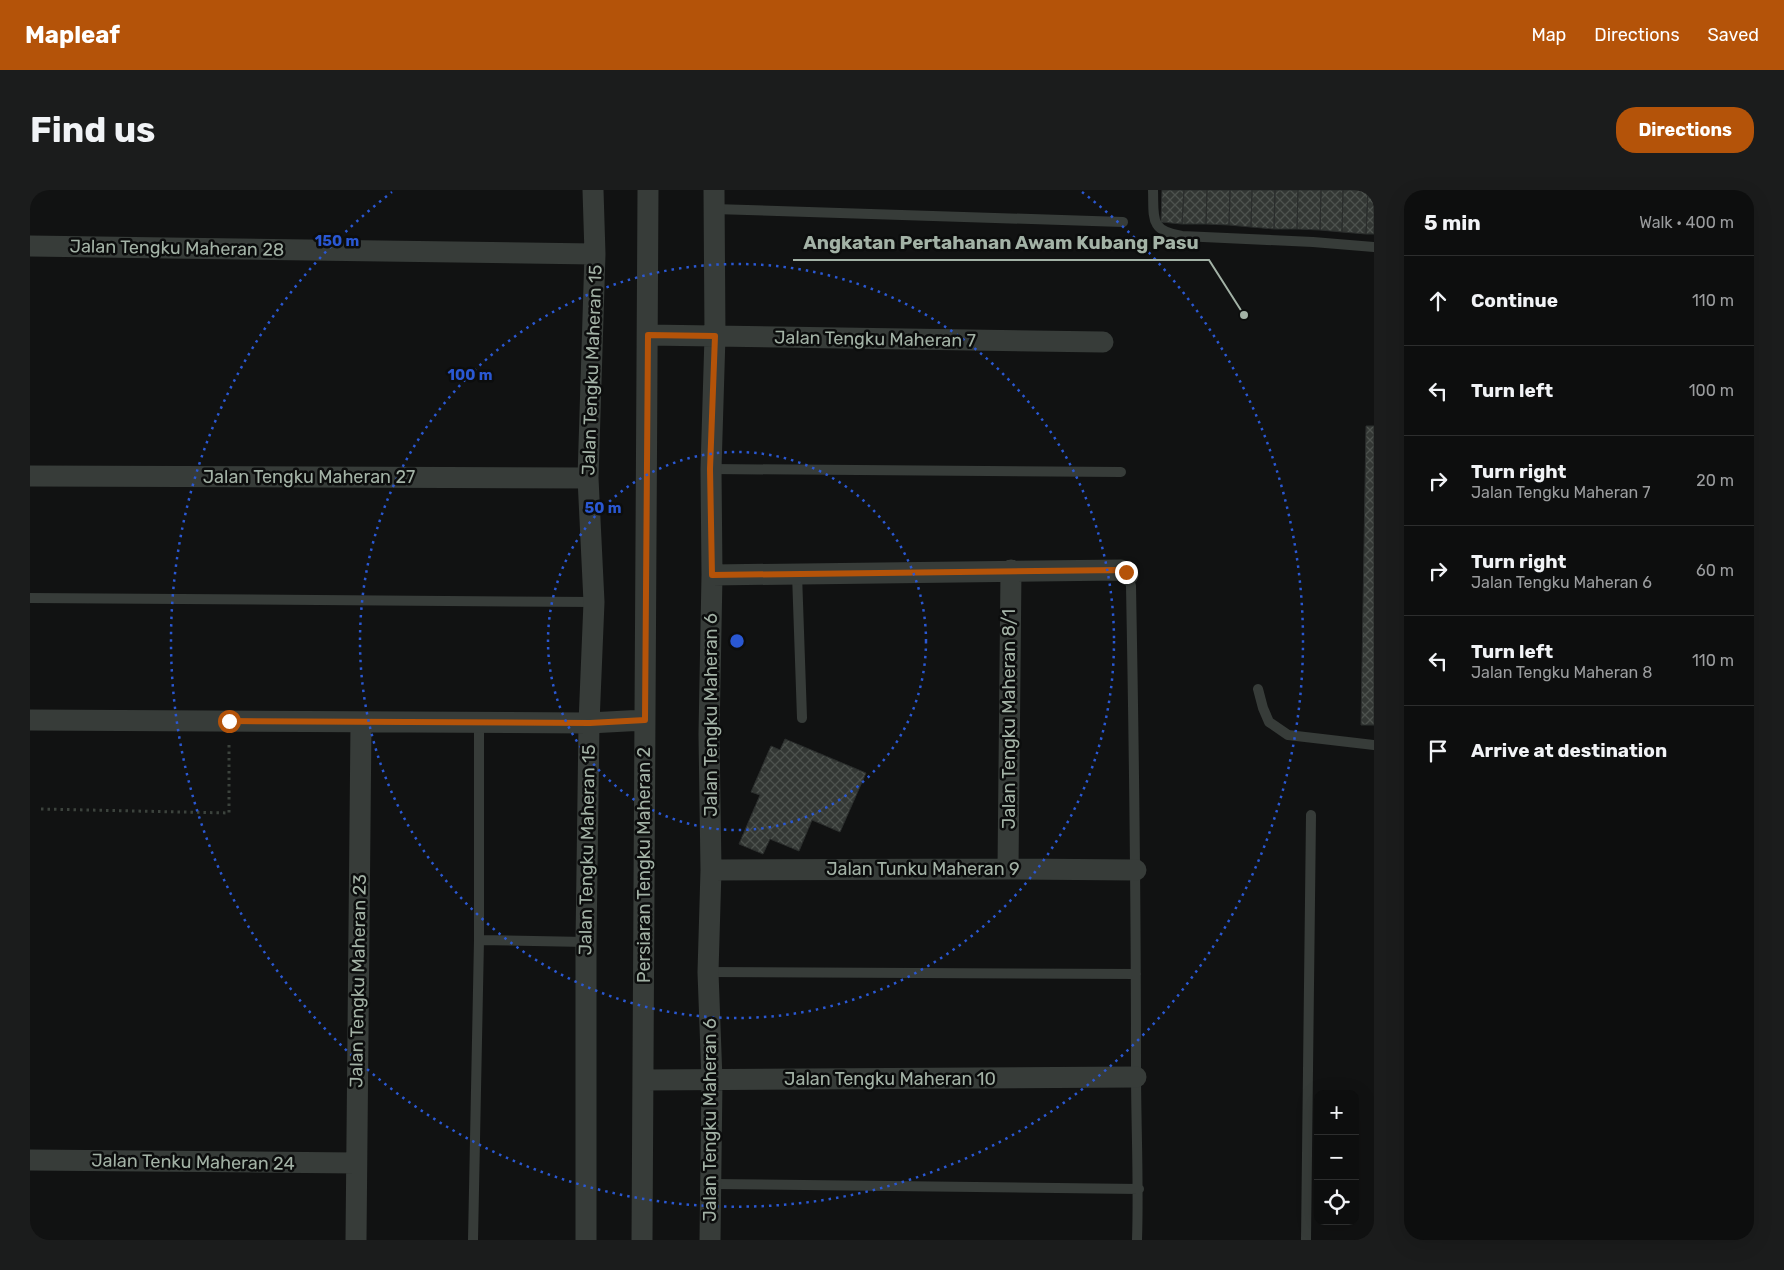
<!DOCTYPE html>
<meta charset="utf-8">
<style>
:root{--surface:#0d0e0e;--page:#1b1c1c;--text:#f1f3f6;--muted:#9a9c9e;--line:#2d2e2e;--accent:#b45309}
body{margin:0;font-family:Rubik,sans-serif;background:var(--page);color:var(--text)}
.controls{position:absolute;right:15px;bottom:15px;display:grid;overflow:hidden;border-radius:10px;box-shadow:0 5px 20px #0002}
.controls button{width:45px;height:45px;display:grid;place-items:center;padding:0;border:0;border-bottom:1px solid var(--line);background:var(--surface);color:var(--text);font:25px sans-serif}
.stop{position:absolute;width:15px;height:15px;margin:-11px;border:4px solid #b45309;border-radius:50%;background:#fff}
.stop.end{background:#b45309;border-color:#fff;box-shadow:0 1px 5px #0008}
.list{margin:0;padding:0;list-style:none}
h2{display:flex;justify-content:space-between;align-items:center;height:65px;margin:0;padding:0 20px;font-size:21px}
h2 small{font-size:16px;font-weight:400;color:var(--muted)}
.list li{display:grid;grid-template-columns:32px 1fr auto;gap:15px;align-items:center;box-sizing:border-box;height:90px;padding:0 20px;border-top:1px solid var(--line)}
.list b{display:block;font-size:19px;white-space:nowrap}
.list p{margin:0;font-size:16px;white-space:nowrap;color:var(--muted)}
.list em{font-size:16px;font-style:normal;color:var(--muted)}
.icon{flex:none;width:28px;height:28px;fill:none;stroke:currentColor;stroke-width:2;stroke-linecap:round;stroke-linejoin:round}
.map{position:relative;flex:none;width:1344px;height:1050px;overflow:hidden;border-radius:20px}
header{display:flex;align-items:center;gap:30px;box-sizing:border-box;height:70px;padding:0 25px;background:var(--accent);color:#fff}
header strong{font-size:24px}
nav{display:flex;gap:28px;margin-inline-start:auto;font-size:18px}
.intro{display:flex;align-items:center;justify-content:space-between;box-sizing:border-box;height:120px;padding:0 30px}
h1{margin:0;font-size:35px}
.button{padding:12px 22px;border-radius:20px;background:var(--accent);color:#fff;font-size:18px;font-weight:700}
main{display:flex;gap:30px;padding:0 30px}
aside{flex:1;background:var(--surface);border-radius:20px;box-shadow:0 5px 20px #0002}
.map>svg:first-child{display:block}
</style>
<header>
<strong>Mapleaf</strong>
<nav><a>Map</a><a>Directions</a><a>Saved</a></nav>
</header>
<div class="intro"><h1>Find us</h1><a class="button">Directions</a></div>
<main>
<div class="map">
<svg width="1344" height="1050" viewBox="0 0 1344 1050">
<defs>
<pattern id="building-cross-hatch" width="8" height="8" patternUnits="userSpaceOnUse" patternTransform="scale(1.25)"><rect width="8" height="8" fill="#333734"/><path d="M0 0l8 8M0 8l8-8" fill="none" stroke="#4d524e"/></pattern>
</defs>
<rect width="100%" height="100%" fill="#111212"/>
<path fill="url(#building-cross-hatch)" stroke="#2b2e2d" d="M1132 0H1154L1152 34 1131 32Z
M1154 0H1177L1176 34H1152Z
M1177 0H1200L1199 35 1176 34Z
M1200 0H1222L1221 37 1199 35Z
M1222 0H1245L1244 39 1221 37Z
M1245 0H1268L1267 39H1244Z
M1268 0H1291L1290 40 1267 39Z
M1291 0H1313L1312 42 1290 40Z
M1313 0H1338L1336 44 1312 42Z
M1338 0H1344V44H1336Z
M1336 236H1344V535H1331Z
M755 549 836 583 810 642 782 630 769 661 740 649 733 664 709 654 730 605 721 602 741 556 750 560Z"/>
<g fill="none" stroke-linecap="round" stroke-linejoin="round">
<path stroke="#3c433d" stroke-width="3" stroke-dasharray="2.5 4" stroke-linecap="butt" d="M11 619 199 623V554"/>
<path stroke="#373c39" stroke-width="10" d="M1123 0C1124 28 1119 41 1152 46L1283 52 1344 57
M684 19 1093 32
M681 279 1091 282
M767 384 772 528
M1098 385 1101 396C1104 557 1106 718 1106 880 1106 937 1109 993 1107 1050
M0 408 564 412
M1228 499 1233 518 1239 532 1258 545 1344 555
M449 532V750L556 752
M678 782 1106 784
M681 994 1109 999
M443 1050 449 750
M1276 1050 1281 625"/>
<path stroke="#373c39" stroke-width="21" d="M0 56 565 64
M618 145 1073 152
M0 286 558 288
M682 385 1091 380 1098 385
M0 530 559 533 615 530
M978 679 981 380
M681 680 978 679 1106 680
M614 890 1106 887
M0 970 326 973
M326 1050 331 532
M556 1050V752L559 533 564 412 558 288 565 64 563 0
M612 1050 618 0
M680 1050 682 890 678 782 681 680 679 544 682 385 681 279 685 146 684 0"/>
</g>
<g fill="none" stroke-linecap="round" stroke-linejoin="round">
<path stroke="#b45309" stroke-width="6" d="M199 531 560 533 615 530 618 145 685 146 680 279 682 385 1090 380 1096 382"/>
</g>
<g fill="none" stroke="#2a58d3" stroke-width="2.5" stroke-dasharray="2.5 5">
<circle cx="707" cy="451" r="189"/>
<circle cx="707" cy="451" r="377"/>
<path d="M1052 2A566 566 0 1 1 362 2"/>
</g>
<g text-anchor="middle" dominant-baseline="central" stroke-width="5" stroke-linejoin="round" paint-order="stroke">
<g font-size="18" fill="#a3b2a6" stroke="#0c0d0d">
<text transform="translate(147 58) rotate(1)">Jalan Tengku Maheran 28</text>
<text transform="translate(845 149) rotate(1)">Jalan Tengku Maheran 7</text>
<text transform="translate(562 180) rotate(-88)">Jalan Tengku Maheran 15</text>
<text x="279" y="287">Jalan Tengku Maheran 27</text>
<text transform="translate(681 525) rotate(-90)">Jalan Tengku Maheran 6</text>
<text transform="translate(979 529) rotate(-90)">Jalan Tengku Maheran 8/1</text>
<text transform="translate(557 660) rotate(-89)">Jalan Tengku Maheran 15</text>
<text transform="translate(614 675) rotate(-90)">Persiaran Tengku Maheran 2</text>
<text x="893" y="679">Jalan Tunku Maheran 9</text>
<text transform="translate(328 791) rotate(-89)">Jalan Tengku Maheran 23</text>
<text x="860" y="889">Jalan Tengku Maheran 10</text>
<text transform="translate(680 930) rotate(-90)">Jalan Tengku Maheran 6</text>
<text transform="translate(163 972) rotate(1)">Jalan Tenku Maheran 24</text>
</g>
</g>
<circle cx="707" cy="451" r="8" fill="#2a58d3" stroke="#0c0d0d" stroke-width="2.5"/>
<g font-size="15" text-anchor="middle" font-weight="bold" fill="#2a58d3" stroke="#0c0d0d" stroke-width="5" stroke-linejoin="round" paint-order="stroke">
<text x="307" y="56">150 m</text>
<text x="440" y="190">100 m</text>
<text x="573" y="323">50 m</text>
</g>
<path fill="none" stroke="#a3b2a6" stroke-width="2" d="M1214 125L1179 70H763"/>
<circle fill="#a3b2a6" stroke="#0c0d0d" stroke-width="2" cx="1214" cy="125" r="5"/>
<g font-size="19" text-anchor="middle" font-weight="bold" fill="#a3b2a6" stroke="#0c0d0d" stroke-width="5" stroke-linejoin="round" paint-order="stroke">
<text x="971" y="59">Angkatan Pertahanan Awam Kubang Pasu</text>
</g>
</svg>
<div class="controls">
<button>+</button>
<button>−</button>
<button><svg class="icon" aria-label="locate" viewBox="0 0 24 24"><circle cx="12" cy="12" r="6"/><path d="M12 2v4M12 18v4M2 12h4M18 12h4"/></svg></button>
</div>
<div class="stop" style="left:199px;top:531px"></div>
<div class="stop end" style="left:1096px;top:382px"></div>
</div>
<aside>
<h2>5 min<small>Walk · 400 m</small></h2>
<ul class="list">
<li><svg class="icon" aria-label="ahead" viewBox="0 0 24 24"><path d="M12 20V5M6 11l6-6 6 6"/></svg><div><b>Continue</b></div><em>110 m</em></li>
<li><svg class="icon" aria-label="left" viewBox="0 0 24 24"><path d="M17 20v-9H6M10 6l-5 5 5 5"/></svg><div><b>Turn left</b></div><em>100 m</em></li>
<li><svg class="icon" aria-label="right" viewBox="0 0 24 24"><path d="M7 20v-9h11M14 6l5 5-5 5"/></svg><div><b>Turn right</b><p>Jalan Tengku Maheran 7</p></div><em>20 m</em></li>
<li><svg class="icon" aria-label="right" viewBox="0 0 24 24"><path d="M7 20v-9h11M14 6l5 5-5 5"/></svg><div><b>Turn right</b><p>Jalan Tengku Maheran 6</p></div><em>60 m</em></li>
<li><svg class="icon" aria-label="left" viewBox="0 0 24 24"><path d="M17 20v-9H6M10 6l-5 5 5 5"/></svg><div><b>Turn left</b><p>Jalan Tengku Maheran 8</p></div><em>110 m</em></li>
<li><svg class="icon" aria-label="arrive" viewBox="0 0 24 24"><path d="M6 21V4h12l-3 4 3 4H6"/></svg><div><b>Arrive at destination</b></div></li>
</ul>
</aside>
</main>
